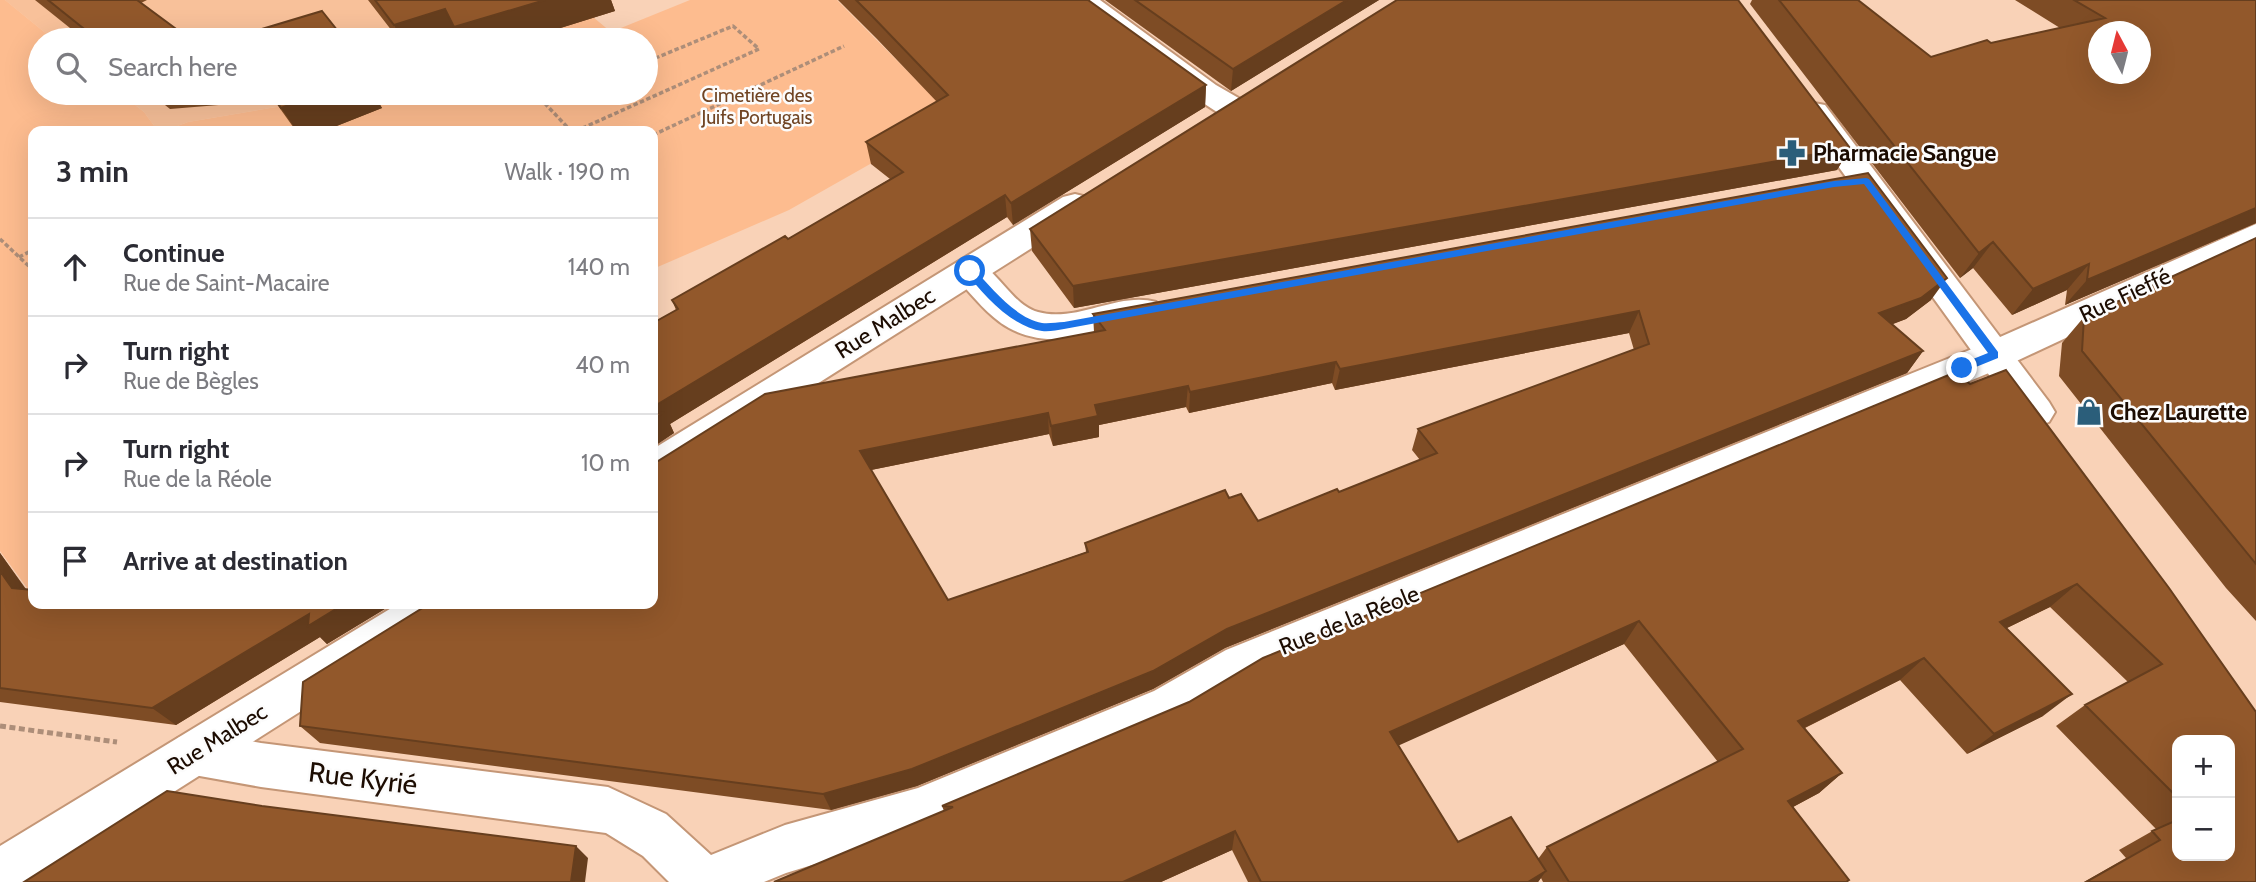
<!DOCTYPE html>
<meta charset="utf-8">
<style>
:root{--surface:#fff;--page:#f2f2f3;--text:#2b2b33;--muted:#7c7c81;--line:#e1e1e2}
body{margin:0;font-family:Cabin,sans-serif;background:var(--page);color:var(--text)}
.controls{position:absolute;right:21px;bottom:21px;display:grid;overflow:hidden;border-radius:14px;box-shadow:0 7px 28px #0002}
.controls button{width:63px;height:63px;display:grid;place-items:center;padding:0;border:0;border-bottom:2px solid var(--line);background:var(--surface);color:var(--text);font:35px sans-serif}
.compass{position:absolute;left:2088px;top:21px;width:63px;height:63px;border-radius:50%;background:var(--surface);box-shadow:0 7px 28px #0002;rotate:353deg}
.stop{position:absolute;width:21px;height:21px;margin:-16px;border:5px solid #1a73e8;border-radius:50%;background:#fff}
.stop.end{background:#1a73e8;border-color:#fff;box-shadow:0 2px 7px #0008}
.list{margin:0;padding:0;list-style:none}
h2{display:flex;justify-content:space-between;align-items:center;height:91px;margin:0;padding:0 28px;font-size:30px}
h2 small{font-size:23px;font-weight:400;color:var(--muted)}
.list li{display:grid;grid-template-columns:46px 1fr auto;gap:21px;align-items:center;box-sizing:border-box;height:98px;padding:0 28px;border-top:2px solid var(--line)}
.list b{display:block;font-size:26px;white-space:nowrap}
.list p{margin:0;font-size:23px;white-space:nowrap;color:var(--muted)}
.list em{font-size:23px;font-style:normal;color:var(--muted)}
.icon{flex:none;width:38px;height:38px;fill:none;stroke:currentColor;stroke-width:2;stroke-linecap:round;stroke-linejoin:round}
.map{position:relative;flex:none;width:2256px;height:882px;overflow:hidden}
.search{position:absolute;background:var(--surface);box-shadow:0 7px 28px #0002;left:28px;top:28px;width:630px;height:77px;display:flex;align-items:center;gap:18px;box-sizing:border-box;padding:0 24px;border-radius:38px;color:var(--muted);font-size:26px}
.panel{position:absolute;background:var(--surface);box-shadow:0 7px 28px #0002;left:28px;top:126px;width:630px;height:483px;border-radius:14px}
.map>svg:first-child{display:block}
</style>
<div class="map">
<svg width="2256" height="882" viewBox="0 0 2256 882">
<rect width="100%" height="100%" fill="#f9d2b7"/>
<path fill="#f8c19a" d="M5 0H559L522 40H54Z
M120 93H358L188 122 164 131H158L144 112Z"/>
<path fill="#fdbc8f" d="M0 0H5L54 40H40V93H120L144 112 158 131H33V596L0 551Z
M690 0H837L953 117 789 210 653 269V131H164L188 122 358 93H646V40H522L593 17 611 32Z"/>
<g fill="none" stroke-linecap="round" stroke-linejoin="round">
<defs>
<path id="street" d="M1068 0H1100L1216 85 1242 100 1246 107 1242 114 1231 116 1220 114 1194 97 1072 6Z
M2256 224V249L2008 365 1258 678 1186 721 936 827 786 873 764 882H669L643 856 606 833 261 787 194 775 178 768 171 753 178 738 194 731 261 743 608 787 666 814 711 855 785 825 918 788 1154 691 1226 650 1982 345Z
M970 259C998 267 1010 304 1038 312 1077 323 1119 291 1156 302L1162 311 1156 320C1112 333 1052 352 1009 328 989 317 973 296 958 280L953 271 958 262Z"/>
<path id="secondary" d="M1814 103 1825 105 2049 402 2055 412 2049 422 2036 427 2023 422 1799 112 1803 105Z
M1075 194 1087 197 1091 205 1087 213 667 479 653 484V449L1063 197Z
M398 604H455L449 617 32 882H0V846Z"/>
</defs>
<use href="#street" stroke="#c49676" stroke-width="4"/>
<use href="#secondary" stroke="#c49676" stroke-width="4"/>
<path stroke="#ad8e79" stroke-width="3.5" stroke-dasharray="4.5 2.5" stroke-linecap="butt" d="M535 93 571 131
M544 103 570 93
M576 131 759 49 733 26 646 62
M653 135 844 46
M0 239 33 270
M19 257 33 250"/>
<path stroke="#ad8e79" stroke-width="5" stroke-dasharray="6 3.5" stroke-linecap="butt" d="M0 726 117 742"/>
<use href="#street" fill="#fff" fill-rule="evenodd"/>
<use href="#secondary" fill="#fff" fill-rule="evenodd"/>
</g>
<path fill="#7e4c25" fill-rule="evenodd" d="M35 0H147L141 3 191 40H85Z
M368 0H611L615 11 522 40H461L460 39 455 40H399Z
M838 0H1088L1206 85 1205 107 1013 225 1007 217 670 424 674 433 653 447 676 310 672 300 788 239 890 179 871 164 866 142 937 102 877 39Z
M1105 0H1379L1231 91Z
M1752 0H1858L1931 57 2060 28 2015 0H2256V223L2065 305 2067 290 2012 315 1973 268 1960 278 1750 4Z
M150 93H248L255 102 170 109Z
M269 93H380L381 95 376 98 382 108 324 131H296Z
M1850 148 1837 170 1074 308 1032 251 1030 229Z
M2256 238V621L2226 588 2059 376 2062 343 2084 317Z
M1931 300 1906 319 1892 324 1923 351 1907 373 1225 648 1153 689 917 786 831 810 320 743 300 726 653 604 1094 332 1093 314ZM1629 333 1634 350 1418 429 1412 450 1420 460 1339 492 1258 521 1229 498 1085 543 1086 552 948 600 871 470 1049 434 1053 446 1099 437V425L1186 407 1189 413 1332 383 1335 390Z
M1956 372 2169 588 2256 882H2084L2126 858 2119 850 2156 829 2056 726 2085 705 2128 682 2050 607 2007 628 2043 716 1967 754 1900 680 1805 728 1842 773 1819 793 1793 807 1847 882H1543L1541 878 1538 882H1248L1232 850 1161 882H774L944 811 942 806 1189 702ZM1624 644 1718 762 1547 847 1538 859 1458 842 1398 745ZM2177 740 2230 856H2177Z
M0 553 26 589 33 604H393L327 644 320 637 176 725 0 702Z"/>
<path fill="#663e1e" d="M545 0H611L615 11 522 40H461L454 27Z
M1347 0H1379L1231 91 1233 69Z
M445 9 460 39 455 40H402L394 25Z
M1206 85 1205 107 1013 225 1011 203Z
M319 93H380L381 95 376 98 382 108 324 131H297L281 108Z
M1850 148 1837 170 1074 308 1073 286Z
M1005 195 1007 217 670 424 674 433 653 447V407Z
M2256 208V223L2065 305 2087 280Z
M1993 242 1973 268 1960 278 1979 253Z
M2089 264 2067 290 2012 315 2033 289Z
M1947 278 1931 300 1906 319 1865 335 1879 313Z
M1639 311 1629 333 1335 390 1340 369Z
M1923 351 1907 373 1225 648 1153 689 917 786 831 810 823 794 1227 629Z
M1336 362 1332 383 1189 413 1190 392Z
M1188 386 1186 407 1099 425V437L1053 446 1051 426 1095 405Z
M1048 413 1049 434 866 471 860 451Z
M0 553 33 600 12 588 0 571Z
M2077 584 2050 607 1974 644 2000 622Z
M344 604H393L327 644 320 637 176 725 152 708 309 614Z
M1639 621 1624 644 1382 753 1390 732Z
M1924 658 1900 680 1778 741 1798 721Z
M2072 694 2043 716 1967 754 1994 734Z
M1842 773 1819 793 1767 821 1788 801Z
M1235 831 1232 850 1161 882H1123Z
M576 846 588 858 585 882H571Z
M1546 871 1538 882H1528Z"/>
<path fill="#92582b" stroke="#663e1e" stroke-width="2" fill-rule="evenodd" d="M48 0H137L191 40H98Z
M375 0H545L454 27 445 9 394 25Z
M856 0H1088L1206 85 1011 203 1005 195 653 407V323L678 309 672 300 785 236 788 239 903 172 866 142 948 95 873 17Z
M1135 0H1347L1233 69Z
M1397 0H1738L1850 148 1073 286 1030 229Z
M1779 0H1858L1931 57 1987 40 1991 43 2105 18 2074 0H2256V208L2087 280 2089 264 2033 289 1993 242 1979 253ZM2098 32H2140V74H2098Z
M322 11 345 40H233L232 38Z
M271 93H319L281 108Z
M1868 173 1947 278 1921 298 1879 313 1923 351 1227 629 1153 671 912 769 823 794 300 726 303 682 429 604H653V462L658 461 765 394 1105 330 1093 314ZM1639 311 1649 344 1418 429 1437 453 1339 492 1337 489 1258 521 1241 494 1229 498 1225 490 1085 543 1088 552 948 600 860 451 1048 413 1051 426 1098 416 1095 405 1188 386 1190 392 1336 362 1340 369Z
M2256 238V564L2082 351 2084 317Z
M2006 370 2169 588 2256 712V882H2086L2160 840 2152 831 2177 820V856H2230V740H2177V797L2085 705 2162 664 2077 584 2000 622 2072 694 1994 734 1924 658 1798 721 1842 773 1788 801 1849 880 1846 882H1569L1547 847 1743 749 1639 621 1390 732 1458 842 1511 817 1546 871 1528 882H1261L1235 831 1123 882H774L953 807 942 806 1189 702 1263 658 1956 372 1970 384Z
M664 412 653 420V414Z
M0 571 12 588 33 590V604H344L308 626 309 614 152 708 0 688Z
M167 791 262 806 576 846 571 882H24Z"/>
<path fill="#1a73e8" d="M1866 178 1869 179 1998 352V358L1966 371H1958V365L1988 353 1864 184 1834 187 1064 329C1057 330 1049 332 1042 331 1012 327 982 294 965 271L973 268C991 287 1015 318 1042 323 1049 324 1057 322 1064 322L1834 181Z"/>
<defs>
<symbol id="pharmacy-bare" viewBox="-9 -9 18 18"><path d="M-2-6h4v4h4v4h-4v4h-4v-4h-4v-4h4Z" fill="#2b5e7a" stroke="#fcfcfc" stroke-width="2.5" paint-order="stroke"/></symbol>
<symbol id="shop-bare" viewBox="-9 -9 18 18"><path d="M-5-2.5h2.3a2.7 3.5 0 0 1 5.4 0H5L5.5 6h-11ZM-1.5-2.5h3a1.5 2.3 0 0 0-3 0Z" fill="#2b5e7a" stroke="#fcfcfc" stroke-width="2.5" paint-order="stroke"/></symbol>
</defs>
<g fill-rule="evenodd">
<use href="#pharmacy-bare" x="1773" y="134" width="38" height="38"/>
<use href="#shop-bare" x="2070" y="393" width="38" height="38"/>
</g>
<g text-anchor="middle" dominant-baseline="central" stroke-width="5" stroke-linejoin="round" paint-order="stroke">
<g font-size="19" fill="#704423" stroke="#fcfcfc">
<text x="757" y="95">Cimetière des<tspan x="757" dy="22">Juifs Portugais</tspan></text>
</g>
<g font-size="23" font-weight="bold" fill="#1c0c02" stroke="#fcfcfc" text-anchor="start">
<text x="1813" y="153">Pharmacie Sangue</text>
<text x="2110" y="412">Chez Laurette</text>
</g>
<g font-size="23" fill="#1c0c02" stroke="#fcfcfc">
<text transform="translate(2125 295) rotate(-25)">Rue Fieffé</text>
<text transform="translate(885 323) rotate(-32)">Rue Malbec</text>
<text transform="translate(1349 620) rotate(-22)">Rue de la Réole</text>
<text transform="translate(217 739) rotate(-32)">Rue Malbec</text>
</g>
<g font-size="28" fill="#1c0c02" stroke="#fcfcfc">
<text transform="translate(363 778) rotate(7)">Rue Kyrié</text>
</g>
</g>
</svg>
<div class="controls">
<button>+</button>
<button>−</button>
</div>
<svg class="compass" viewBox="-18 -18 36 36"><path d="M0-13l5 13h-10z" fill="#e53935"/><path d="M0 13l5-13h-10z" fill="#7c7c81"/></svg>
<div class="stop" style="left:970px;top:271px"></div>
<div class="stop end" style="left:1962px;top:368px"></div>
<div class="search"><svg class="icon" aria-label="search" viewBox="0 0 24 24"><circle cx="10" cy="10" r="6"/><path d="M15 15l6 6"/></svg>Search here</div>
<section class="panel">
<h2>3 min<small>Walk · 190 m</small></h2>
<ul class="list">
<li><svg class="icon" aria-label="ahead" viewBox="0 0 24 24"><path d="M12 20V5M6 11l6-6 6 6"/></svg><div><b>Continue</b><p>Rue de Saint-Macaire</p></div><em>140 m</em></li>
<li><svg class="icon" aria-label="right" viewBox="0 0 24 24"><path d="M7 20v-9h11M14 6l5 5-5 5"/></svg><div><b>Turn right</b><p>Rue de Bègles</p></div><em>40 m</em></li>
<li><svg class="icon" aria-label="right" viewBox="0 0 24 24"><path d="M7 20v-9h11M14 6l5 5-5 5"/></svg><div><b>Turn right</b><p>Rue de la Réole</p></div><em>10 m</em></li>
<li><svg class="icon" aria-label="arrive" viewBox="0 0 24 24"><path d="M6 21V4h12l-3 4 3 4H6"/></svg><div><b>Arrive at destination</b></div></li>
</ul>
</section>
</div>
